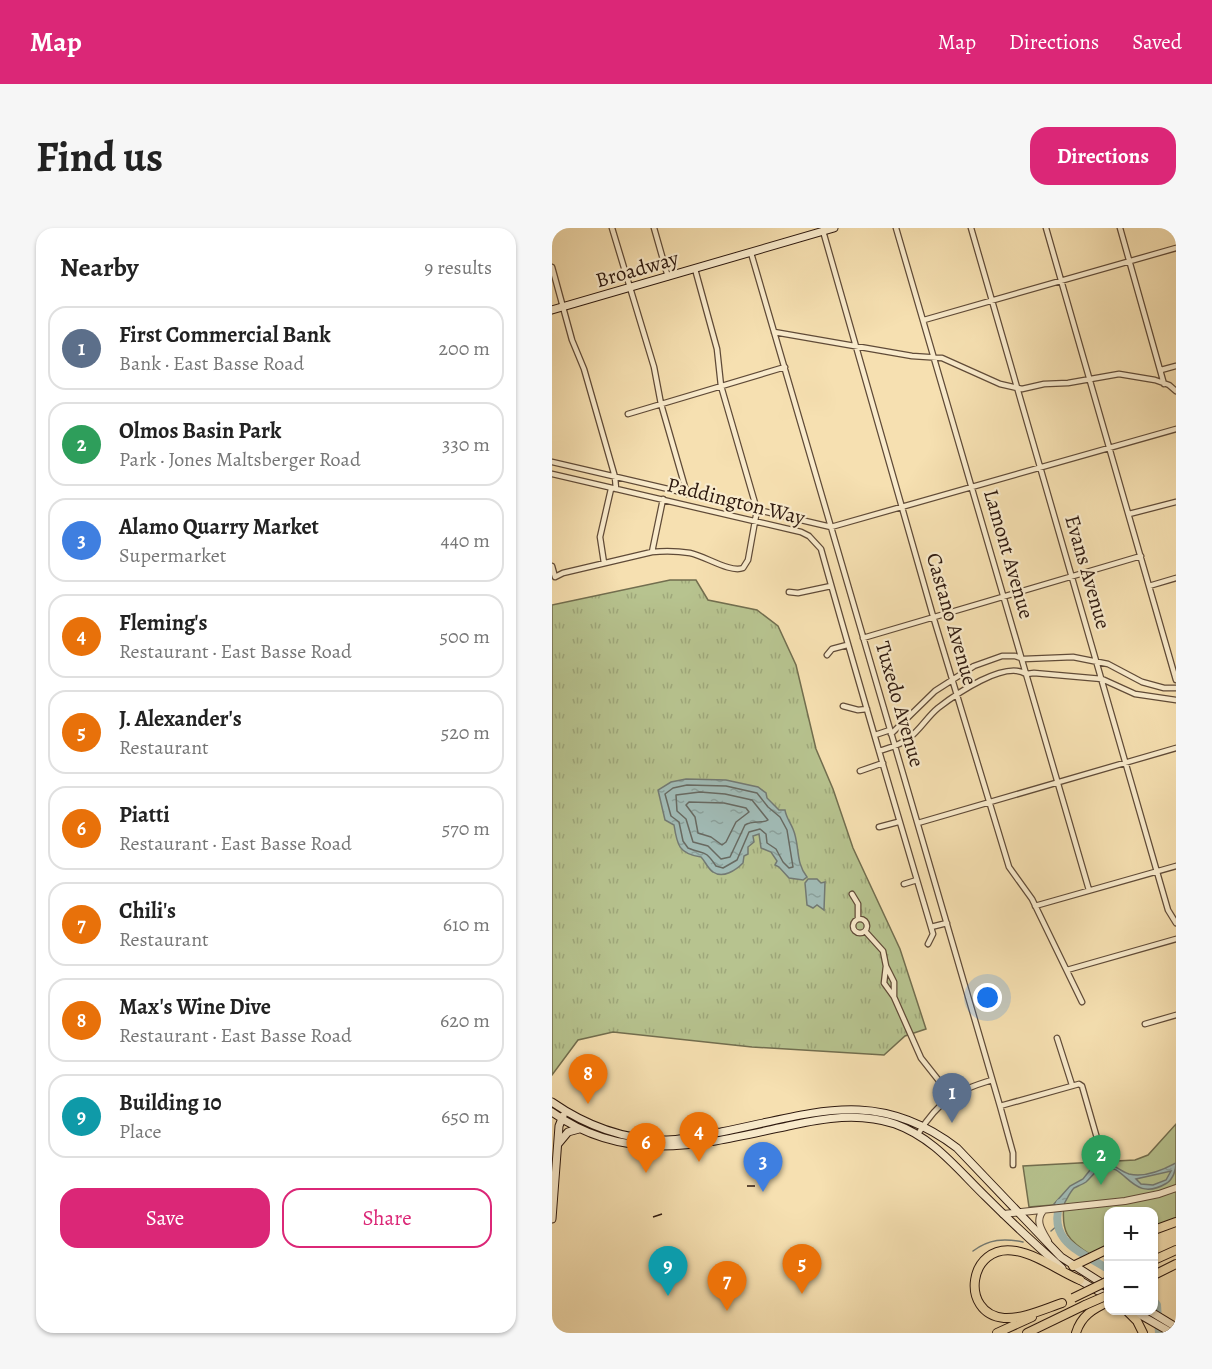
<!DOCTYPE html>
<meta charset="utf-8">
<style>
:root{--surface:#fff;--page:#f6f6f6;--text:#222;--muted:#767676;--line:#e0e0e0;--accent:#db2777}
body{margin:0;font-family:Alegreya,serif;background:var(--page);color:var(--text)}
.controls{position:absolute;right:18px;bottom:18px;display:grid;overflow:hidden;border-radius:12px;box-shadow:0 2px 4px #0004}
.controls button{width:54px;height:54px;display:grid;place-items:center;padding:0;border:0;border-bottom:2px solid var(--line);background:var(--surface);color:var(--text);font:30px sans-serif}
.you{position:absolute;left:436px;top:770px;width:21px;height:21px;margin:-15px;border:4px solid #fff;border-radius:50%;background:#1a73e8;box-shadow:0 0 0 9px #1a73e833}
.badge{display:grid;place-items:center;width:39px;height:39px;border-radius:50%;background:var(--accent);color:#fff;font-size:20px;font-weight:700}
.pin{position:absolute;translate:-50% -50px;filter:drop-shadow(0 2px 3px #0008)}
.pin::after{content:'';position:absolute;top:32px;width:21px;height:18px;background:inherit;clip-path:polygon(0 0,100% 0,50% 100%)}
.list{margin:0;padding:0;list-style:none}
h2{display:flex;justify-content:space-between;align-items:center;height:78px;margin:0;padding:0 24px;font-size:26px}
h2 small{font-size:20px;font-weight:400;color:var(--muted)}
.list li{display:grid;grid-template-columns:39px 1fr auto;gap:18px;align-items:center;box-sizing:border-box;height:84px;margin:0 12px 12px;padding:0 12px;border:2px solid var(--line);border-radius:18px}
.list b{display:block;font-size:22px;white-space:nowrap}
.list p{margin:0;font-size:20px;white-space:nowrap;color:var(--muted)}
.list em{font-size:20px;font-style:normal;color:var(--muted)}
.actions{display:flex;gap:12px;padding:18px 24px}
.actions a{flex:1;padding:14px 0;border:2px solid var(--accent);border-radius:18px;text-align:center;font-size:21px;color:var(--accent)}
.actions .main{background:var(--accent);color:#fff}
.map{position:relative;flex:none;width:624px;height:1105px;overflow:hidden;border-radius:18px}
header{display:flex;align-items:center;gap:36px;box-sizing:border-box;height:84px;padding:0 30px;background:var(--accent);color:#fff}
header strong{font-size:28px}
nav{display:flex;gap:33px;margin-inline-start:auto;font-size:21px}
.intro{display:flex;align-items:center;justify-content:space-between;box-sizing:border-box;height:144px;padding:0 36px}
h1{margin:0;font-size:42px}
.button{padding:15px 27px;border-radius:18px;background:var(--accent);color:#fff;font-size:21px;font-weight:700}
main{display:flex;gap:36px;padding:0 36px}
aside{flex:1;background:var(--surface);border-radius:18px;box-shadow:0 2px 4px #0004}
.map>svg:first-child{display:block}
</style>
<header>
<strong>Map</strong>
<nav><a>Map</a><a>Directions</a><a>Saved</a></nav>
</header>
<div class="intro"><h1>Find us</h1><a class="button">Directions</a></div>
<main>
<aside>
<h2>Nearby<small>9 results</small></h2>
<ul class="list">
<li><span class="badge" style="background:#5c6f8a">1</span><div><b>First Commercial Bank</b><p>Bank · East Basse Road</p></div><em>200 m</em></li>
<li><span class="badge" style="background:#2e9e5b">2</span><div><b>Olmos Basin Park</b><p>Park · Jones Maltsberger Road</p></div><em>330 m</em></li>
<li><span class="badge" style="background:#3f7fe0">3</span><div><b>Alamo Quarry Market</b><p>Supermarket</p></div><em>440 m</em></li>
<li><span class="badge" style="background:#e8710a">4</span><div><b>Fleming's</b><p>Restaurant · East Basse Road</p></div><em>500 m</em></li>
<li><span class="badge" style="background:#e8710a">5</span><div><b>J. Alexander's</b><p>Restaurant</p></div><em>520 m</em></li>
<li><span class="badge" style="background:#e8710a">6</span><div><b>Piatti</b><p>Restaurant · East Basse Road</p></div><em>570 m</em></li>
<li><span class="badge" style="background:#e8710a">7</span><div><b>Chili's</b><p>Restaurant</p></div><em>610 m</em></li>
<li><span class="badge" style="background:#e8710a">8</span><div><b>Max's Wine Dive</b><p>Restaurant · East Basse Road</p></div><em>620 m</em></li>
<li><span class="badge" style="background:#0f9aa8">9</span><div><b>Building 10</b><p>Place</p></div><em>650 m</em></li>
</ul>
<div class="actions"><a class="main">Save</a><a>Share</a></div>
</aside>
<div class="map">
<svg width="624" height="1105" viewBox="0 0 624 1105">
<defs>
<pattern id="grass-tufts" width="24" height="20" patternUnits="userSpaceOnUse" patternTransform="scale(1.5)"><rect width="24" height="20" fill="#b7c38f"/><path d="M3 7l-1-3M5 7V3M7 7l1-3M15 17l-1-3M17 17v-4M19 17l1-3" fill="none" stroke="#9ea77a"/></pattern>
<pattern id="water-ripples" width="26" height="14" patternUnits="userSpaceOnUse" patternTransform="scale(1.5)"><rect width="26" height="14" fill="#a1bbb6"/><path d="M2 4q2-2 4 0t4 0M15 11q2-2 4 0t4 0" fill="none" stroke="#8ba09b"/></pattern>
</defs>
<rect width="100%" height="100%" fill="#f6e0b1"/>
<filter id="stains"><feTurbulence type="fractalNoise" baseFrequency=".00333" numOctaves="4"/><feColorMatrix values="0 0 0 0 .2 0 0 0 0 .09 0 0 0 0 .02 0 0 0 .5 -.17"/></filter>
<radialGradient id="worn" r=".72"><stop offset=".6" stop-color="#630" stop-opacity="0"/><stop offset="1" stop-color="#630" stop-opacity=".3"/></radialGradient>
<path fill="url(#grass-tufts)" stroke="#726e4f" stroke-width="1.5" d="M118 352H144L156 372 205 382 226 398 244 437 264 521 281 561 301 620 348 721 374 801 353 808 332 827 200 819 61 804 26 812 0 847V377Z"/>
<path fill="#b7c38f" stroke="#726e4f" stroke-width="1.5" d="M624 896V992L602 1000V984H556V1019L539 1027C515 1012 509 1004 512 976L477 979 471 938 583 932 596 927Z"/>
<path fill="url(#water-ripples)" stroke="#737a73" stroke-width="1.5" fill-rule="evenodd" d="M134 551 174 552 206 559 214 565 215 570 227 582H233C234 589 238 594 241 601 248 617 243 634 255 649L251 652 237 650 227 639 223 637 225 633 219 624 209 620 207 606 201 608 202 614 196 619V626L192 628 191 635C184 642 171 651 161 644 156 641 153 633 149 629 127 626 125 617 122 597L113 592 106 562 119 554Z
M256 651H265L269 655 273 654 272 682 265 677 261 680 255 677 253 655Z
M551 935C562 935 567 943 577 946 592 950 611 942 624 935 624 942 621 951 615 955 580 976 575 937 552 939 545 940 540 949 534 954 531 956 526 958 522 960 518 964 515 971 512 976L501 977 518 958 531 951 542 937ZM619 943 614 952 601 957 589 956 584 951Z"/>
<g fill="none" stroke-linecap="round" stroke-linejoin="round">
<path stroke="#686a62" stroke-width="1.5" d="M135 557 174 558 205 565 216 579 228 589 235 602 241 639 237 640 231 634 224 621 215 615 214 606 208 601 197 604 185 632 171 640 164 638C152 620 152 627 136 620L131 613 127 594 119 588 113 566 121 560Z
M148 564 173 566 200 572 216 592C211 596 201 592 193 597L178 629 169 631 156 618 141 614 134 591 125 583 124 567Z
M137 574 172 575 194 580 197 584 184 594 174 614 170 617 159 609 146 605 143 589 134 577Z"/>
<path stroke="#737a73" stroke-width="1.5" d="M499 1003 506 997
M421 1023C437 1011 452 1010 471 1014"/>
<path stroke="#a1bbb6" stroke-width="8" d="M508 975C495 1014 530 1024 556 1041
M602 1073 605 1077 607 1105"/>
<defs>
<path id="minor" d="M60 0 102 139 109 176 135 266
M102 0 116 49
M344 0 537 662
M419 0 616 682 624 695
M494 0 624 452
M568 0 612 156
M271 3 381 388 457 639 480 671 530 774
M199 25 448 878 461 925V937
M0 39 20 112 32 141 63 249 64 261
M372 92 624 20
M222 104 360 128 390 130 448 156 470 161 492 156 516 155 567 146 603 152 617 157 624 163
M609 142 624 138
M76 186 233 139
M0 234 279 299 624 201
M0 246 249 304 257 308 269 321C305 450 343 578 381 706L376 716
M577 286 624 274
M100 324 111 271
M52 335 48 309 59 261
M0 338 3 349 11 345 100 324C112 323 125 323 138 325 153 328 178 345 191 340L196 332 205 282 169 158 165 121 143 41
M597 358 624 350
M237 364 246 365 279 358
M311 410 589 328
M275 427 280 421 295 417
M291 478 306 482 315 481
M339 506 383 463 422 438 450 428H463L472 431 521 429 556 436 590 454 612 460H624
M323 507 338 502
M327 523C337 520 349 517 357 510 368 502 375 489 386 480 404 466 453 432 474 446L482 445 550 451 583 466 624 472
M308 543 331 535
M366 595 624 520
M327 599 346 594
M352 656 365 652
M300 666 306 676V690
M483 678 624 638
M301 698a7 7 0 1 1 14 0a7 7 0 1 1-14 0Z
M379 699 395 695
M313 703 331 723 334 738 342 754V769L332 755 334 738
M515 742 624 711
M342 769 369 830 399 868
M593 796 624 787
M505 810 520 857
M448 878 527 856 530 858 547 917
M366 906C387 872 403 863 440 852"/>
<path id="tertiary" d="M492 982C482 992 490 1003 496 1013
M451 986 573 973 607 966 624 960"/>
<path id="secondary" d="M0 82 282 0
M0 874C33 897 70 911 111 912 131 912 150 907 169 904 260 886 324 858 405 920L509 1029 556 1059
M0 884C75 938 153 916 236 898 272 890 307 884 343 896 382 910 405 941 434 969 458 993 484 1017 510 1040
M6 916 16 904 27 901
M0 991 7 898 11 888
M524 1050 556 1069
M580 1082 620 1105
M596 1082 624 1099"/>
<path id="motorway" d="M602 1002 624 994
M602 1032 624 1022
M521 1038 556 1021
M602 1047 624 1036
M510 1075C492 1081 471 1091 452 1090 407 1086 416 1014 464 1023 486 1027 507 1043 528 1052
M574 1082 585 1093 591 1105
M445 1105 480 1089
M475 1105 533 1077
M524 1105C529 1088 541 1081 556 1074"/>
</defs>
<use href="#minor" stroke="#604b38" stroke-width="7"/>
<use href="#tertiary" stroke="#604b38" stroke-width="8"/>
<use href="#secondary" stroke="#2e190f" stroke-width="9"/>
<use href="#motorway" stroke="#2e190f" stroke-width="10"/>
<use href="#minor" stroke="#f9ebcc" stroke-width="4.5"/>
<use href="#tertiary" stroke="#f9ebcc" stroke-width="6"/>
<use href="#secondary" stroke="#f9ebcc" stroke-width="7"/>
<use href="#motorway" stroke="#f6e0b1" stroke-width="8"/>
<path stroke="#2e190f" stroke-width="1.5" stroke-dasharray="10 10" stroke-linecap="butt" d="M195 958H203
M101 989 110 986"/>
<defs>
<path id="motorway-bridge" d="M521 1070 556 1053
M533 1077 556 1067"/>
</defs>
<use href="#motorway-bridge" stroke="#2e190f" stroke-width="10" stroke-linecap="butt"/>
<use href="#motorway-bridge" stroke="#f6e0b1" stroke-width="8"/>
</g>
<g text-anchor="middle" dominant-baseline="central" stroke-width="4.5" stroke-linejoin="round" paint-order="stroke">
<g font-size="21" fill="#2e190f" stroke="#f9ebcc">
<text transform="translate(85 41) rotate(-16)">Broadway</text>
<text transform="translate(184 273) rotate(14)">Paddington Way</text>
<text transform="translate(457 326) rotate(74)">Lamont Avenue</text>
<text transform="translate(536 344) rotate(74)">Evans Avenue</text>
<text transform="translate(400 391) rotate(74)">Castano Avenue</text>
<text transform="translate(348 476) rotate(74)">Tuxedo Avenue</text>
</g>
</g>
<rect width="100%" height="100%" filter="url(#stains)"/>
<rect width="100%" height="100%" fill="url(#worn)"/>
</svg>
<div class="controls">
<button>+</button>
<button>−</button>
</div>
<div class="you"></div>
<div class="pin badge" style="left:400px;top:895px;background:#5c6f8a">1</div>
<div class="pin badge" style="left:549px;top:957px;background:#2e9e5b">2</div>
<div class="pin badge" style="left:211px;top:964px;background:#3f7fe0">3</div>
<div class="pin badge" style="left:147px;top:934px;background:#e8710a">4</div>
<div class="pin badge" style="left:250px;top:1066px;background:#e8710a">5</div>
<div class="pin badge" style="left:94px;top:945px;background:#e8710a">6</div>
<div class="pin badge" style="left:175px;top:1083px;background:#e8710a">7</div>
<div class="pin badge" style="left:36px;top:876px;background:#e8710a">8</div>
<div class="pin badge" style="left:116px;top:1068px;background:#0f9aa8">9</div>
</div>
</main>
